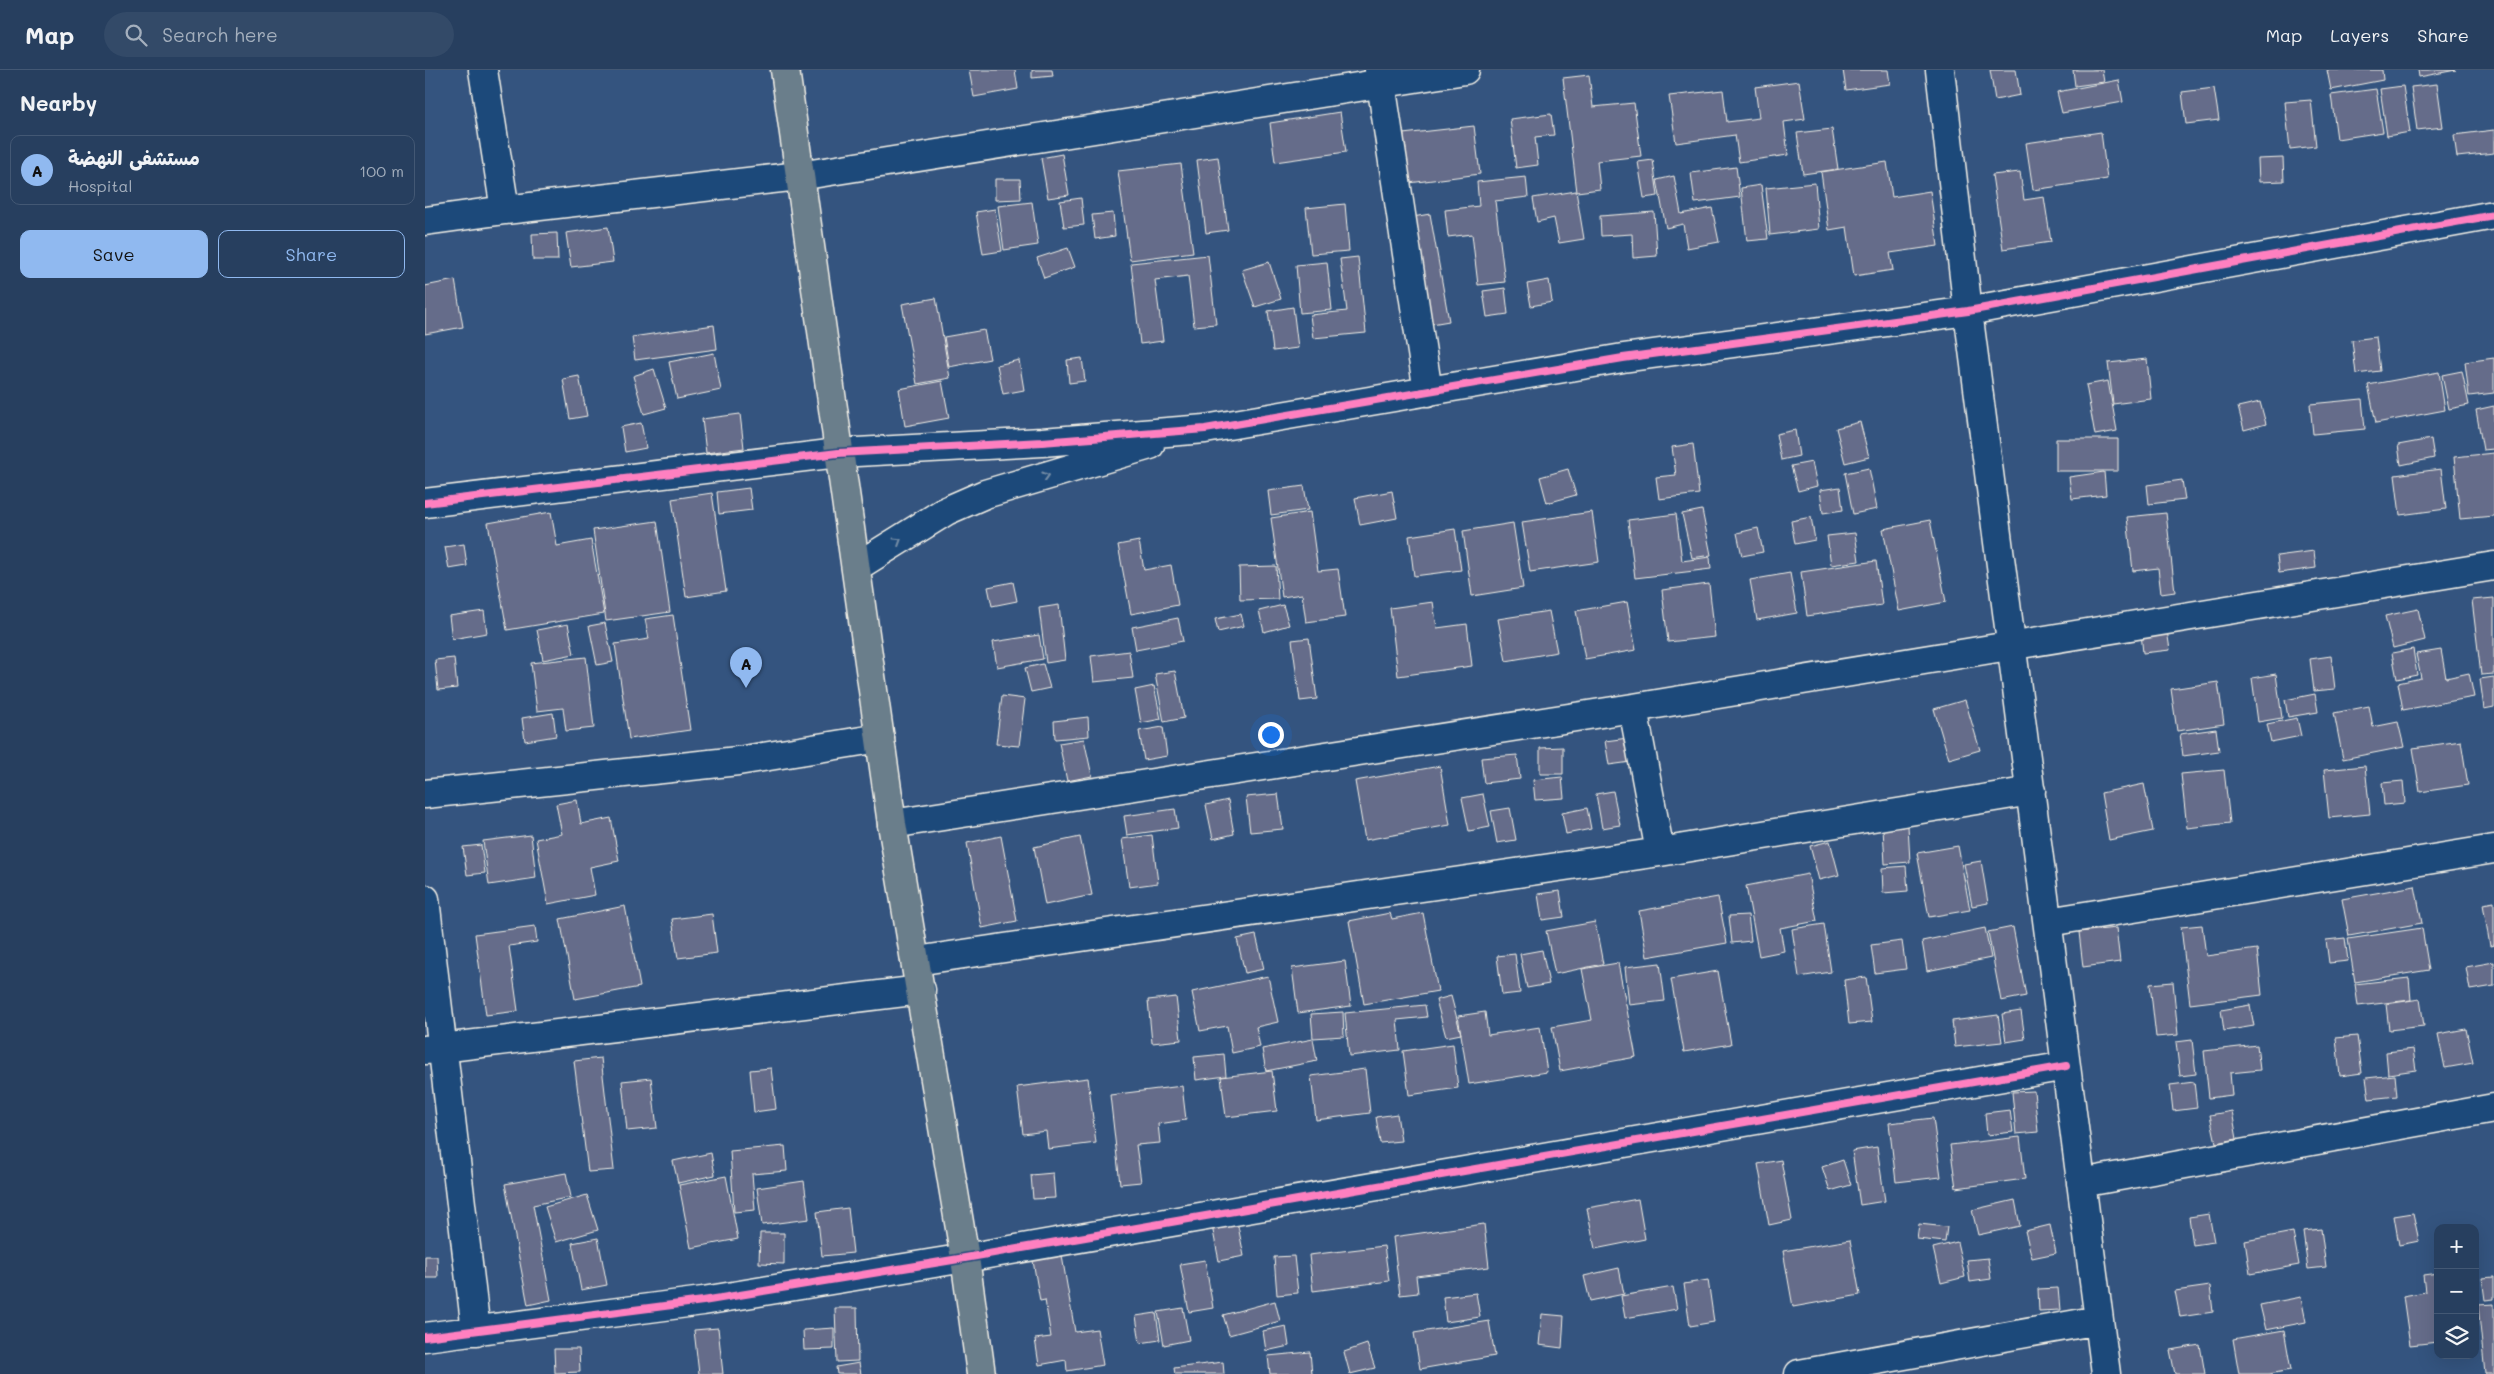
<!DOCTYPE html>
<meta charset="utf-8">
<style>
:root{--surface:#273f5f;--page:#334a68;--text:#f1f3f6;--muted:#a4afbd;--line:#435874;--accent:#90b9f0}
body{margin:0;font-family:Mali,"Playpen Sans Arabic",sans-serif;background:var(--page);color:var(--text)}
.controls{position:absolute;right:15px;bottom:15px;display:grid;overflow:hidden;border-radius:10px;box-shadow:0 5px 20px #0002}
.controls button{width:45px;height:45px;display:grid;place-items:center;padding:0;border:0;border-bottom:1px solid var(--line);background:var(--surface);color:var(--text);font:25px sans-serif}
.you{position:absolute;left:845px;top:664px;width:18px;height:18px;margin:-12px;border:4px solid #fff;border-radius:50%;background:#1a73e8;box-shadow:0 0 0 8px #1a73e833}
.badge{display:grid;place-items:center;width:32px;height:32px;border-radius:50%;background:var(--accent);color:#111;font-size:16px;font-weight:700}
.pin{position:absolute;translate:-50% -41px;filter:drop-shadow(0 1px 2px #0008)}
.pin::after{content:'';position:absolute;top:26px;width:18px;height:15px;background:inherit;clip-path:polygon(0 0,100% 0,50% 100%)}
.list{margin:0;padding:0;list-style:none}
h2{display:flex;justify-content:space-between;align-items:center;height:65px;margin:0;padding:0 20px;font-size:21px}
h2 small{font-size:16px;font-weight:400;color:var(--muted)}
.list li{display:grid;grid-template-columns:32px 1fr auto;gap:15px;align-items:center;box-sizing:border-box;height:70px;margin:0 10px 10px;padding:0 10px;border:1px solid var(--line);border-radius:10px}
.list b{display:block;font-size:19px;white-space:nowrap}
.list p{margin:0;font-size:16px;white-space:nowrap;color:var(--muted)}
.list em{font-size:16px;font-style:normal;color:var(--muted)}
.actions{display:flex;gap:10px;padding:15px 20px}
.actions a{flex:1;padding:11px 0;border:1px solid var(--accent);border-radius:10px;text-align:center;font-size:18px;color:var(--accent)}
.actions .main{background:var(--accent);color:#111}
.icon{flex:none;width:28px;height:28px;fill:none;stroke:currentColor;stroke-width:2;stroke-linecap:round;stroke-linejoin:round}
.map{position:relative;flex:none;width:2069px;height:1304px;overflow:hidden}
header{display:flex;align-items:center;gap:30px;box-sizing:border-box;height:70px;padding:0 25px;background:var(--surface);border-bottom:1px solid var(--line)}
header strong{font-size:24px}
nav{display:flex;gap:28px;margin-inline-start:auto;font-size:18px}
.search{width:350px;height:45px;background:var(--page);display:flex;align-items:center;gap:12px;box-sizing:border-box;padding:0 18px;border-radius:28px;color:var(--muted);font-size:19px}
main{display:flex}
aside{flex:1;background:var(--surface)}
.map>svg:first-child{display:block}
</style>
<header>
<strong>Map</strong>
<div class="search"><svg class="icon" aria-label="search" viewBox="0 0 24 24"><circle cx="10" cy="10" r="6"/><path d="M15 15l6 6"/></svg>Search here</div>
<nav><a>Map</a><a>Layers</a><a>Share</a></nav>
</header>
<main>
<aside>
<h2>Nearby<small></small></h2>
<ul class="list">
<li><span class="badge">A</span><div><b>مستشفى النهضة</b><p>Hospital</p></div><em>100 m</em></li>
</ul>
<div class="actions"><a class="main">Save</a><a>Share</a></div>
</aside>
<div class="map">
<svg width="2069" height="1304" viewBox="0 0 2069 1304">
<rect width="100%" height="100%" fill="#34547f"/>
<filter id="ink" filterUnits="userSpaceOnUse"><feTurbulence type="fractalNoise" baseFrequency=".02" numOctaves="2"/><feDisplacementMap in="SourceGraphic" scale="10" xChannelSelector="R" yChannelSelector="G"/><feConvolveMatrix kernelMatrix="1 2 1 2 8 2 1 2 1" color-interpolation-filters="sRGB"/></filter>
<g filter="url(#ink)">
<path fill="#656c8a" stroke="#f4f1e8" d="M544 0H590L593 19 549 27Z
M607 0H627L628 6 607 8Z
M1418 0H1463L1465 14 1421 20Z
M1565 0H1591L1595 25 1570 30Z
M1648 0H1677L1679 12 1650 16Z
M1902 0H1957L1958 10 1906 20Z
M1993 0H2031L1994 7Z
M1164 5 1168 37 1209 33 1216 86 1172 91 1175 119 1152 122 1138 8Z
M1694 10 1698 32 1637 43 1632 22Z
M1374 11 1380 49 1359 52 1363 85 1314 92 1310 65 1251 73 1244 26 1298 20 1302 52 1334 48 1330 17Z
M2012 14 2018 57 1992 60 1986 17Z
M1978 16 1985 62 1962 66 1955 19Z
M1789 18 1794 50 1761 54 1757 22Z
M1951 19 1958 62 1912 69 1906 25Z
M1886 30 1891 76 1865 79 1860 32Z
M915 42 921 82 850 92 845 53Z
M1126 44 1129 65 1110 67 1113 95 1091 98 1085 49Z
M1049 56 1055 104 984 113 978 64Z
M1407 59 1413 99 1378 104 1372 63Z
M2069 60V83L2032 87 2029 65Z
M1676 62 1682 109 1608 120 1601 73Z
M637 84 644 125 623 128 616 88Z
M793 87 803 160 781 163 772 90Z
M1858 88 1859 111 1834 112 1833 89Z
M1228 90 1233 126 1219 128 1213 92Z
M1462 92 1467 127 1505 121 1513 176 1465 183 1468 200 1429 206 1422 157 1404 160 1396 102Z
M756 94 768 182 705 190 693 101Z
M1311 97 1315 127 1270 133 1266 103Z
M1595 102 1599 130 1619 127 1626 172 1578 179 1567 105Z
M1249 106 1256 144 1287 138 1294 172 1262 178 1258 154 1241 158 1232 110Z
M1101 107 1103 127 1070 131 1080 212 1053 215 1047 164 1023 167 1020 140 1054 136 1052 112Z
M570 109H595L596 129 570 130Z
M1390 113 1394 159 1345 165 1341 118Z
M1336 115 1343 169 1322 171 1316 118Z
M1151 121 1159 169 1134 173 1129 148 1112 152 1108 128Z
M656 128 659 155 639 157 635 131Z
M607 132 613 175 579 180 573 136Z
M920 134 924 181 886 184 881 138Z
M570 139 577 181 558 184 551 142Z
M1229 142 1232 186 1208 188 1207 164 1176 166 1175 146Z
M688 143 690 166 670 169 667 145Z
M1005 144 1024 251 1001 255 982 148Z
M183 157 188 192 146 197 141 163Z
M132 163 133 190H108L107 164Z
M643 178 650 197 619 208 612 188Z
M783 185 791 254 769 256 763 206 730 210 738 271 715 274 706 193Z
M933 187 941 263 888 268 885 245 922 241 915 189Z
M844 192 856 229 830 237 817 200Z
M902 192 907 240 875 243 871 195Z
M30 210 38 257 0 264V216Z
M1124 210 1127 232 1106 236 1102 214Z
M1080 218 1083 244 1062 247 1058 221Z
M511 228 525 308 492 314 477 234Z
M868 237 873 278 848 281 843 241Z
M289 255 292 279 210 290 207 267Z
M559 260 565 289 524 297 519 267Z
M1951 267 1955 301 1931 304 1927 270Z
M289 283 296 320 252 329 244 292Z
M657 288 660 311 644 313 642 290Z
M2069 288V323L2044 326 2040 292Z
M1722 289 1726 329 1688 334 1683 293Z
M594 290 599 320 578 324 572 295Z
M229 299 241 338 219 344 208 306Z
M2037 301 2044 335 2024 339 2017 305Z
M2014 302 2020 340 1951 353 1943 315Z
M154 306 162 346 145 349 138 309Z
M517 311 524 348 480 356 474 319Z
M1683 311 1692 361 1670 365 1661 315Z
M1937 329 1940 359 1888 364 1885 334Z
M1835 332 1841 354 1819 360 1813 337Z
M2069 336V379L2058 380 2051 340Z
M315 344 319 378 281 383 277 349Z
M1435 352 1444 387 1420 393 1411 358Z
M216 353 221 378 200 382 196 357Z
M1370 360 1374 386 1356 390 1351 364Z
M1631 369H1693V401H1631Z
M2006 369 2009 388 1976 395 1973 375Z
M1268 374 1274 424 1234 429 1231 407 1251 405 1247 377Z
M2069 383V446L2035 449 2029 387Z
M1387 392 1392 416 1373 421 1366 396Z
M1444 398 1452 439 1428 444 1420 403Z
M1143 399 1151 425 1122 433 1115 407Z
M2016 399 2021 439 1975 445 1970 405Z
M1679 402 1681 425 1647 429 1644 407Z
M1757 410 1760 430 1724 434 1722 415Z
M879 416 883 440 846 445 843 421Z
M1415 417 1418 440 1398 443 1395 420Z
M324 418 327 440 294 444 292 422Z
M967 421 972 448 935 455 930 428Z
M287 423 301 521 261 527 247 429Z
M1277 440 1286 485 1267 488 1257 444Z
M126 442 132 476 166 470 179 544 82 560 63 453Z
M885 442 893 501 913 499 920 547 881 552 877 524 857 527 846 448Z
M1167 442 1174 492 1105 502 1097 452Z
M1741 443 1750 522 1736 524 1733 498 1708 501 1702 447Z
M1251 444 1257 491 1285 487 1286 499 1210 508 1203 450Z
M1386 447 1390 470 1370 474 1366 451Z
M1505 450 1521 532 1474 541 1458 459Z
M232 451 245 542 181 551 168 460Z
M1088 453 1098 518 1047 526 1038 461Z
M1333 458 1338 482 1317 486 1312 463Z
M1030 459 1036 500 989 506 984 466Z
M1430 463 1434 491 1406 495 1402 466Z
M714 471 719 500 746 495 753 535 706 544 693 475Z
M39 474 42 496 24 499 20 477Z
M1889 481 1891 498 1854 503 1852 486Z
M1451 491 1457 535 1382 546 1376 502Z
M851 496 853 529 815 530 814 497Z
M1365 503 1372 543 1332 550 1325 510Z
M588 512 592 531 567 536 563 517Z
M1284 514 1290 567 1243 572 1237 520Z
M2069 528V604L2056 605 2047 530Z
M1008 532 1012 558 1042 554 1047 596 973 606 965 538Z
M1202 532 1211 580 1160 589 1151 541Z
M634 535 640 590 621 593 614 538Z
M858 535 864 555 839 562 834 541Z
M1993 539 2000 570 1968 578 1960 546Z
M59 541 62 563 27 569 24 546Z
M1124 541 1132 582 1081 591 1073 549Z
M816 544 819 556 793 562 790 549Z
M248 545 265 660 204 669 190 574 224 569 220 549Z
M753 548 758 571 711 580 707 557Z
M180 553 188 592 172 595 164 556Z
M143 554 149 584 118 590 112 560Z
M1742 560 1745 580 1718 583 1716 563Z
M614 565 618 589 572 597 568 572Z
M884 568 892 629 875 631 867 570Z
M1988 579 1992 605 1972 609 1967 583Z
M2016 580 2021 608 2044 603 2049 627 1978 640 1973 613 1996 608 1991 584Z
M704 581 708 608 669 612 666 586Z
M1906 586 1910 619 1889 621 1885 589Z
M161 587 169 658 141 661 138 638 112 641 106 593Z
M29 588 32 618 13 620 10 590Z
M618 594 625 618 606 622 600 598Z
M750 601 759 648 739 652 730 604Z
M1851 604 1857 648 1833 652 1827 608Z
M2069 607V637L2059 639 2055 609Z
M1793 612 1799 654 1752 661 1746 619Z
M729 616 736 649 716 653 710 620Z
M1890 624 1893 642 1863 647 1860 630Z
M577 626 600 629 594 676 571 674Z
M1540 630 1555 680 1524 689 1509 639Z
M1944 636 1948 657 1973 652 1979 677 1918 689 1909 643Z
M128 643 131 666 100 671 97 648Z
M663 647 664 666 630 669 629 651Z
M1872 648 1876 666 1846 672 1842 654Z
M738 657 742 686 719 690 714 661Z
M1791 659 1794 681 1758 686 1755 664Z
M1203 668 1206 692 1184 695 1180 671Z
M659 669 667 706 642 711 634 673Z
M2036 671 2043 715 1995 722 1988 678Z
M1138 677V704H1115V678Z
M1092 685 1095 709 1059 713 1056 688Z
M1015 696 1025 755 940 770 930 711Z
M1940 696 1945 744 1904 748 1899 700Z
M1799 700 1805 753 1762 758 1756 704Z
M1137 707 1139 728 1110 730 1108 710Z
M1978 711 1980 733 1959 735 1957 713Z
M1719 714 1728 761 1684 770 1676 723Z
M1188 721 1195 755 1177 758 1171 724Z
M853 724 858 759 825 762 821 727Z
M1058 724 1065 757 1044 761 1037 728Z
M152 730 156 754 186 748 194 791 165 797 170 825 123 834 111 769 137 764 131 734Z
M803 730 809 764 788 769 781 735Z
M1085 738 1091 770 1072 773 1066 741Z
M1162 738 1166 759 1141 764 1137 743Z
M750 739 753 758 702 765 699 746Z
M1483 756 1485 792 1460 794 1458 758Z
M106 765 111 808 64 815 58 771Z
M727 765 733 813 704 817 697 769Z
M576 766 592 851 557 858 542 773Z
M655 767 667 825 620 835 609 777Z
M1405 771 1414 805 1394 810 1385 776Z
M56 775 60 803 42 805 38 777Z
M1533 776 1545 840 1504 847 1492 783Z
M1556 791 1563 833 1547 836 1539 794Z
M1481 796 1483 821 1458 823 1457 798Z
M1383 804 1392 851 1355 858 1359 881 1334 886 1321 816Z
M1990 816 1997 853 1924 866 1917 829Z
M1135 821 1139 847 1117 850 1113 824Z
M1293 827 1302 873 1222 887 1214 841Z
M2069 832V875L2065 876 2058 834Z
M200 836 215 917 150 929 135 849Z
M965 843 967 849 998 843 1013 921 939 934 924 851Z
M287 844 292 883 253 888 247 849Z
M1323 845 1326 871 1307 873 1304 846Z
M1170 852 1178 894 1130 904 1121 861Z
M1399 854 1406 902 1374 907 1367 859Z
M1777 855 1781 886 1832 879 1837 925 1765 934 1756 857Z
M110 856 112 872 84 876 93 941 61 945 50 864Z
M1588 857 1601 926 1576 931 1563 862Z
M1560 858 1566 888 1502 901 1497 871Z
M1691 858 1695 892 1658 897 1654 862Z
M1997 858 2004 900 1930 912 1923 869Z
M831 865 839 899 820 903 812 869Z
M1920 868 1923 891 1904 893 1901 870Z
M1477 871 1481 899 1450 903 1446 875Z
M1117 880 1124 914 1102 918 1095 884Z
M1090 884 1095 923 1077 925 1072 886Z
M920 891 926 936 873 943 867 898Z
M2069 892V916L2045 920 2041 897Z
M1193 893 1211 987 1135 1001 1127 957 1167 950 1157 899Z
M1235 893 1240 931 1204 935 1200 897Z
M1293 901 1306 974 1259 982 1246 909Z
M843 906 853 952 831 957 835 977 807 983 802 956 775 961 767 922Z
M1441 907 1447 952 1424 954 1419 910Z
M1984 908 1986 930 1933 936 1930 914Z
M1748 912 1753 965 1731 967 1725 914Z
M1026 926 1036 964 1021 967 1011 930Z
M751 927 756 970 727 973 723 930Z
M1995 929 1999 956 1964 960 1961 934Z
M1000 935 1002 947 972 950 975 980 924 986 920 943Z
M1825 935 1829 956 1799 961 1796 940Z
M1596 941 1600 969 1581 972 1577 944Z
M918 942 919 966 888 968 886 944Z
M1060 942 1063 965 1115 957 1122 1002 1044 1014 1033 946Z
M1573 945 1577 972 1530 977 1527 951Z
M2041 959 2048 993 2020 998 2013 964Z
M1932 966 1937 1003 1915 1006 1911 968Z
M888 969 892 991 841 1001 837 979Z
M1767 970 1771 1004 1755 1006 1751 972Z
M1028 974 1033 1018 984 1025 978 981Z
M1832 975 1835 1000 1805 1003 1807 1025 1784 1028 1779 981Z
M1988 979 1991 1000 1963 1004 1961 982Z
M799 984 801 1006 771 1010 769 987Z
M176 988 189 1100 163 1102 149 991Z
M346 998 351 1039 329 1042 325 1000Z
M940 999 945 1043 891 1050 886 1006Z
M847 1001 852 1041 801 1047 796 1007Z
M1970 1005 1972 1026 1944 1029 1941 1008Z
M226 1008 232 1058 202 1061 197 1011Z
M663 1008 671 1073 623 1079 621 1061 598 1064 592 1017Z
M1769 1012 1772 1038 1748 1041 1745 1015Z
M757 1016 761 1050 733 1054 735 1073 711 1075 716 1112 695 1114 685 1025Z
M1609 1021 1613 1062 1591 1064 1587 1022Z
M1585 1040 1588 1062 1562 1065 1560 1043Z
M1807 1041 1812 1069 1791 1073 1785 1045Z
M972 1044 976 1071 955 1073 951 1047Z
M1508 1048 1516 1107 1471 1112 1464 1053Z
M1595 1067 1600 1109 1531 1118 1525 1075Z
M360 1076 362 1101 327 1104 330 1140 309 1142 305 1081Z
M1452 1077 1460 1131 1435 1135 1427 1081Z
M286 1083 290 1105 253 1113 248 1091Z
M1356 1090 1367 1150 1344 1155 1333 1094Z
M1418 1090 1426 1115 1405 1121 1397 1097Z
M141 1103 146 1127 108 1135 126 1230 103 1235 80 1114Z
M628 1103 630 1128 608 1129 606 1105Z
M301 1106 313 1169 266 1178 254 1115Z
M379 1111 384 1149 337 1155 332 1118Z
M162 1125 173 1160 131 1172 120 1137Z
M1213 1129 1220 1169 1170 1179 1162 1138Z
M1590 1130 1595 1156 1553 1165 1547 1140Z
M423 1138 428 1183 397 1186 392 1142Z
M1988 1143 1994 1171 1974 1175 1969 1146Z
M1784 1144 1789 1172 1768 1175 1764 1147Z
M812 1151 819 1186 794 1191 787 1156Z
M1059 1154 1064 1197 991 1206 993 1223 975 1225 968 1167Z
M1494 1154 1522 1157 1520 1172 1492 1169Z
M1625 1155 1631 1183 1607 1188 1600 1161Z
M1896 1159 1901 1197 1883 1199 1878 1161Z
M1868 1162 1874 1195 1825 1204 1820 1171Z
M335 1163H359V1194L334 1193Z
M173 1168 182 1215 156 1220 147 1173Z
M1425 1170 1435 1225 1368 1237 1358 1181Z
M1532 1172 1540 1207 1516 1213 1508 1178Z
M959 1176 964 1211 888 1221 884 1185Z
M636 1180 650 1262 672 1259 678 1295 642 1301 641 1290 614 1295 610 1269 626 1267 620 1230 615 1231 607 1185Z
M0 1186H12L13 1208H0Z
M869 1186 873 1223 852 1225 849 1187Z
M1563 1188 1566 1209 1545 1212 1542 1190Z
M780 1190 788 1238 764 1242 755 1194Z
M1194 1198 1199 1224 1165 1231 1159 1206Z
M2013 1203V1272L1985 1275 1978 1226 2000 1222 1998 1205Z
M2069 1207V1229L2060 1230 2057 1208Z
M1283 1210 1289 1252 1265 1256 1259 1214Z
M1785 1216 1788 1242 1755 1247 1750 1221Z
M1248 1217 1252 1239 1200 1248 1196 1226Z
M1633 1218 1635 1240 1614 1241 1613 1219Z
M1051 1223 1055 1247 1021 1252 1018 1227Z
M1876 1227 1881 1252 1841 1260 1835 1235Z
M850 1231 855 1251 804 1265 798 1245Z
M2069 1234V1304H2060L2053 1235Z
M410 1238H432L433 1291 412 1292Z
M758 1238 764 1270 739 1275 733 1242Z
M731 1243 735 1270 715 1273 711 1246Z
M1117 1244 1139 1246 1137 1278 1114 1275Z
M1064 1251 1070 1286 995 1299 989 1263Z
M861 1256 864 1276 841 1281 838 1261Z
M293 1258 298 1304H274L269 1260Z
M409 1258V1279L379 1280 378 1260Z
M1859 1260 1866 1300 1844 1304H1814L1808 1269Z
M942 1274 950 1298 925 1304 919 1282Z
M1775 1275 1780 1304H1750L1745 1280Z
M129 1279H154L155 1302 130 1303Z
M885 1282 887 1304H845L843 1286Z
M798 1292 799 1304H750L749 1298Z
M434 1293 436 1304H412L411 1297Z"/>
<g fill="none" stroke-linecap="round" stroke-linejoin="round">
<defs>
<path id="minor" d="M954 0 1003 322
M1515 0 1543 241 1681 1304
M80 140 374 106 1040 0
M0 151 80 140 58 0
M0 433 413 383 617 372 780 359 1198 288 1543 241 2069 145
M431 497 521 441 560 424 725 375
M1208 638 1235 782
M0 724 313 691 455 668
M467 754 1208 638 2069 496
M0 829 51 1261
M1623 852 2069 779
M491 891 1235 782 1606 721
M0 980 496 920
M1656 1113 2069 1038
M0 1267 278 1231 540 1188 1641 996
M1374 1304 1674 1250"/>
<path id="highway" d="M360 0 467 754 540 1188 556 1304"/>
</defs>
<use href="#minor" stroke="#f4f1e8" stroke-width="31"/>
<use href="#highway" stroke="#f4f1e8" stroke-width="31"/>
<use href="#minor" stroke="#1f4a7a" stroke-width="28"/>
<use href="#highway" stroke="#6b7e8b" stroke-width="28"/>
<defs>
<path id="cycleway" d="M0 433 413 383 617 372 780 359 1198 288 1543 241 2069 145
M0 1267 278 1231 540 1188 1641 996"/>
</defs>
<use href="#cycleway" stroke="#1f4a7a" stroke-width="11"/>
<use href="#cycleway" stroke="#ff80c0" stroke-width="8"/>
</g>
<defs><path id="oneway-chevron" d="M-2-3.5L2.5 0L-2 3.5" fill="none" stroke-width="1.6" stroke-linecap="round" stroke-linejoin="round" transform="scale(1.25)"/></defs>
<g stroke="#748da6">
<use href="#oneway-chevron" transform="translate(621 406) rotate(-17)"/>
<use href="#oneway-chevron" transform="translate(473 471) rotate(-32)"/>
</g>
</g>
</svg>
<div class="controls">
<button>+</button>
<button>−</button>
<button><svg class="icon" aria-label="layers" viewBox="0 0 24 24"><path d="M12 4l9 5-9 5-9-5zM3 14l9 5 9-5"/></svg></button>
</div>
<div class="you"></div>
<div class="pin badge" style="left:321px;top:618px">A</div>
</div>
</main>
